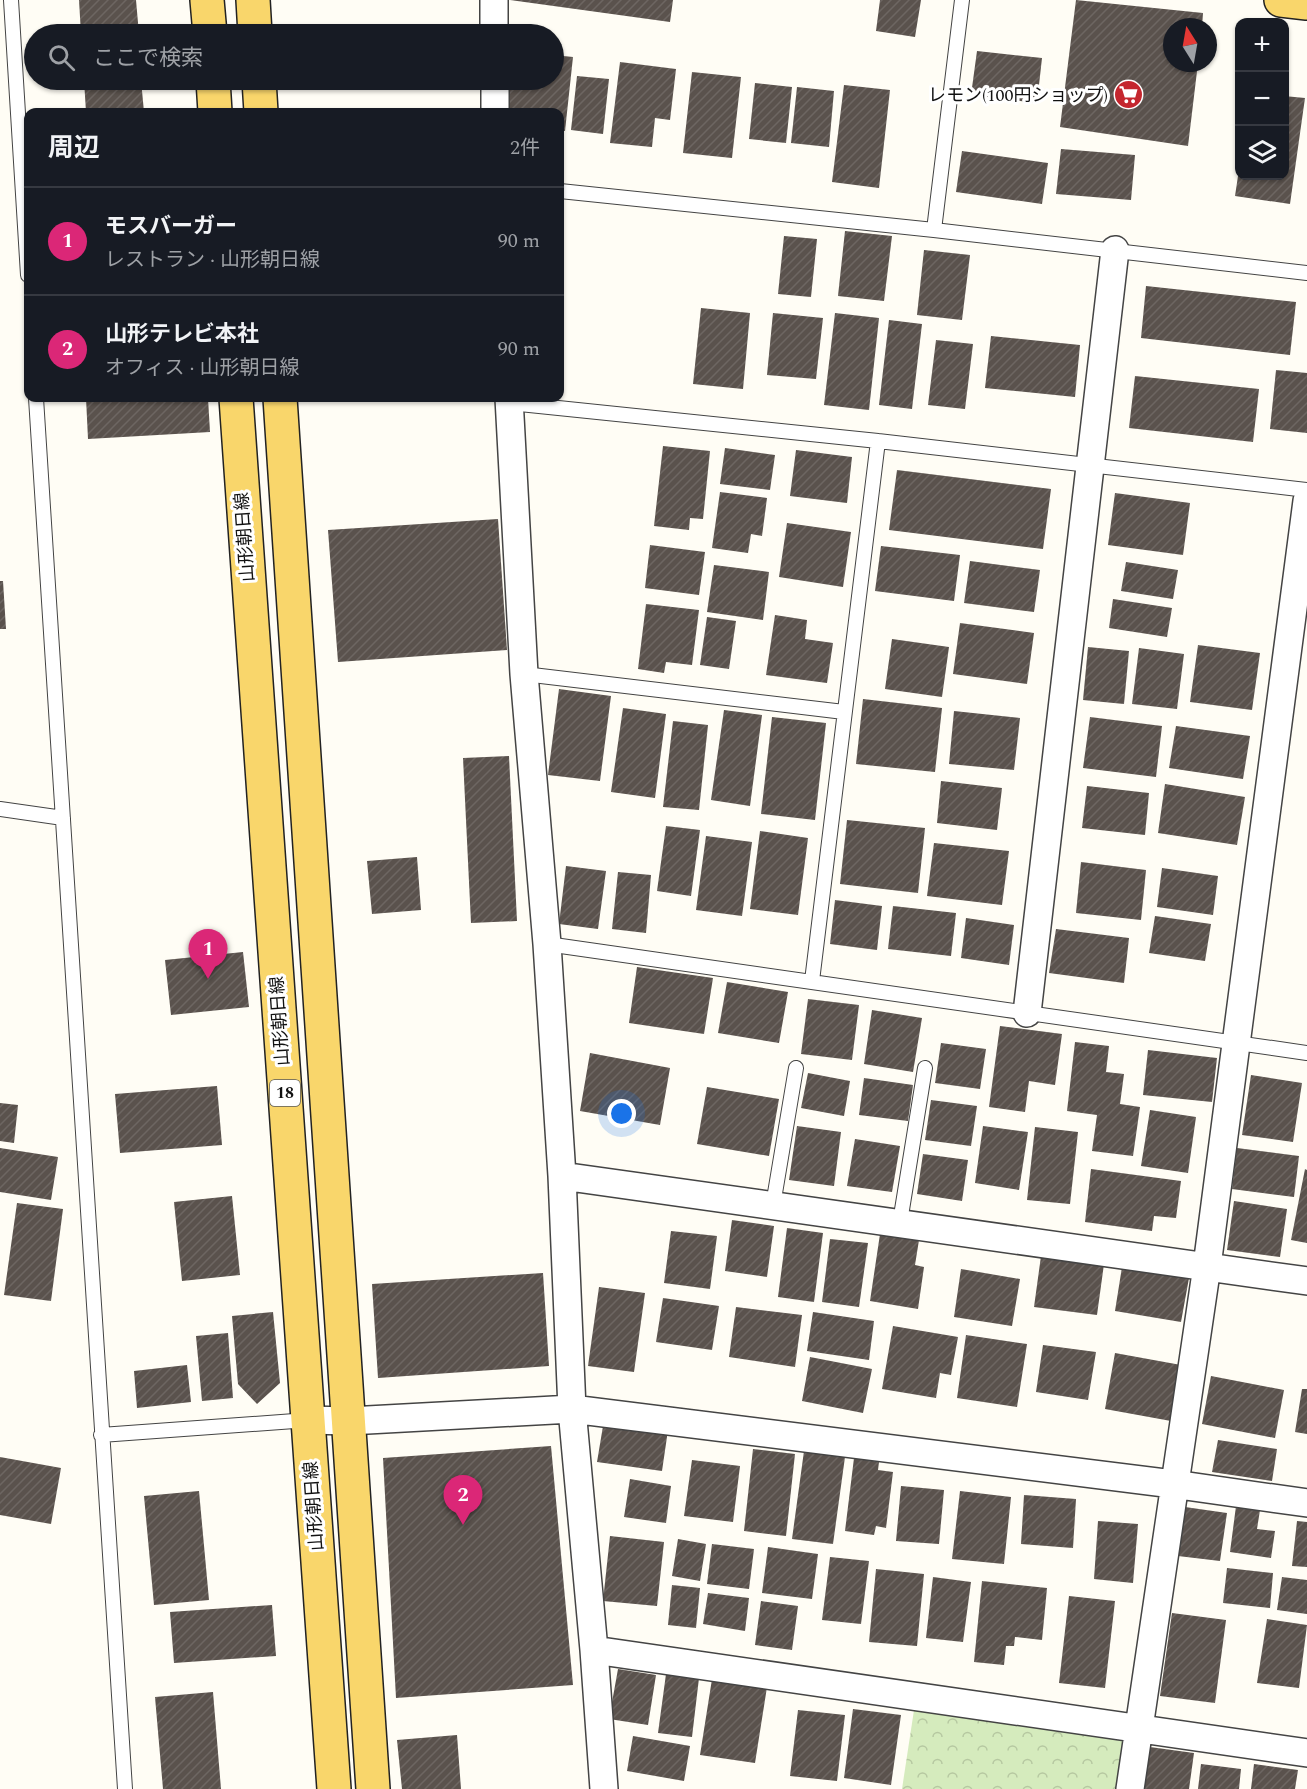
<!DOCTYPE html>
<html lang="ja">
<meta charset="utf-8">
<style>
:root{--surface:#171b24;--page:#20242c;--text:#f1f3f6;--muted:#9ea1a6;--line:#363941;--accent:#db2777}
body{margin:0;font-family:Spectral,"Noto Sans JP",serif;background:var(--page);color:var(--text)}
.controls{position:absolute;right:18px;top:18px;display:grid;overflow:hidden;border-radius:12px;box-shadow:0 2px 4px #0004}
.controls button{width:54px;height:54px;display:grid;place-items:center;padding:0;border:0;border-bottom:2px solid var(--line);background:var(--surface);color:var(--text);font:30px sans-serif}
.compass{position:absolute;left:1163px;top:18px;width:54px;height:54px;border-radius:50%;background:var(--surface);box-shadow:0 2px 4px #0004;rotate:349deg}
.you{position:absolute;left:622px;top:1114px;width:21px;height:21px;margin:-15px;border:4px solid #fff;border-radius:50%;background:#1a73e8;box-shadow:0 0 0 9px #1a73e833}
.badge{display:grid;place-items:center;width:39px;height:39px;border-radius:50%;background:var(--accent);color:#fff;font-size:20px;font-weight:700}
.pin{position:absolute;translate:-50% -50px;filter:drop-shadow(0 2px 3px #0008)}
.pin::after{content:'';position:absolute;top:32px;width:21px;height:18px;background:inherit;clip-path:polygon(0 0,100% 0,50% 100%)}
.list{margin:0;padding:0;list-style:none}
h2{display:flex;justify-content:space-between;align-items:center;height:78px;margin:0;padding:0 24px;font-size:26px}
h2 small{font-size:20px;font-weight:400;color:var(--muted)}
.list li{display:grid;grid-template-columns:39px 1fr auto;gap:18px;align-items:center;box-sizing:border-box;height:108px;padding:0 24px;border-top:2px solid var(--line)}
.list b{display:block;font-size:22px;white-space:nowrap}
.list p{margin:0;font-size:20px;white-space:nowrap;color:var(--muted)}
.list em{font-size:20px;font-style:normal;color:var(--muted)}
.icon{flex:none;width:33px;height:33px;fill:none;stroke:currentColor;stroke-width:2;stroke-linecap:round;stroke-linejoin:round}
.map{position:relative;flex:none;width:1307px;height:1789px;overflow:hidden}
.search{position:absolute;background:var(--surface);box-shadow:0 2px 4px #0004;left:24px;top:24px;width:540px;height:66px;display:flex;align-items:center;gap:15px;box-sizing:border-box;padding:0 21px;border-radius:33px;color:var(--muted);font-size:22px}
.panel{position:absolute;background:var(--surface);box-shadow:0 2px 4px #0004;left:24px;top:108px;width:540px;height:294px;border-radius:12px}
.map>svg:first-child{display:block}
</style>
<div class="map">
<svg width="1307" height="1789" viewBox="0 0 1307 1789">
<defs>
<pattern id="park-crowns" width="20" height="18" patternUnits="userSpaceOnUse" patternTransform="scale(1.5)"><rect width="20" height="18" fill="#d5ebbd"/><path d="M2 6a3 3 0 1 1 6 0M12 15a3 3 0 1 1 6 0" fill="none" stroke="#b6c8a1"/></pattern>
<pattern id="building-hatch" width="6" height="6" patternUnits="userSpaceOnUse" patternTransform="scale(1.5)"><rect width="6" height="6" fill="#5a524d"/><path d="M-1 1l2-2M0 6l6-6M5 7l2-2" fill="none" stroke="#6d6662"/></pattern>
</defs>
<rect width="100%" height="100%" fill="#fffdf5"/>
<path fill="url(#park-crowns)" d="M914 1710 1124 1740 1117 1789H902Z"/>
<path fill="url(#building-hatch)" d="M79 0H136L139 34H81Z
M510 0H673L670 22Z
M880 0H921L915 37 876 31Z
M1076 0 1203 13 1202 27H1172V63H1198L1188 146 1060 127Z
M977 51 1042 58 1037 103 971 95Z
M554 55 573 57 565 131 560 130V112H506L510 80H554Z
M620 62 676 69 670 120 655 118 652 147 610 143Z
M692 72 741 77 732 158 683 153Z
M577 76 609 79 603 134 571 130Z
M84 80H141L144 112H86Z
M755 83 792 87 786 143 749 139Z
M844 85 890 90 879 188 832 182Z
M797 87 834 91 829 147 791 143Z
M1284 96 1305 98 1290 204 1235 196 1238 176H1284Z
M1061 149 1135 155 1131 200 1056 194Z
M962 151 1048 163 1042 204 956 192Z
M845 231 892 236 884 301 838 296Z
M784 236 817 239 811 297 778 294Z
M924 250 970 255 962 320 917 315Z
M1146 286 1296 302 1290 355 1141 338Z
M701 308 750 313 743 389 693 384Z
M773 313 823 318 816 379 767 375Z
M835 313 879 318 869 410 824 405Z
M889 320 922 324 912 409 879 405Z
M991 336 1080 345 1075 397 985 388Z
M936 340 973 344 965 409 928 405Z
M1276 370 1307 373V433L1270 429Z
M1135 376 1259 389 1253 442 1129 428Z
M86 398H208L210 432 88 439Z
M663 446 710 451 703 519 690 518 689 530 654 526Z
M725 448 775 455 770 490 720 484Z
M796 450 852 457 847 503 790 496Z
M897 470 1051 489 1043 549 889 530Z
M720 492 767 498 762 536 751 534 748 553 712 548Z
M1115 493 1190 503 1183 555 1108 545Z
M498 519 507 650 338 662 328 530Z
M787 523 851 532 843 587 779 577Z
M650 545 705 552 699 595 645 588Z
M881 546 960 555 954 601 875 591Z
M970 561 1040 570 1034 612 964 603Z
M1126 562 1178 570 1173 599 1121 591Z
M714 565 769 572 763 620 707 612Z
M0 581H3L6 629H0Z
M1113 599 1172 608 1167 637 1109 628Z
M646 604 699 610 692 665 666 662 664 673 638 669Z
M775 615 807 620 805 639 833 643 827 683 766 675Z
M707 617 736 621 729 669 700 665Z
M960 623 1034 633 1027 684 953 674Z
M892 639 949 647 942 697 885 689Z
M1198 645 1260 653 1252 710 1190 702Z
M1088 647 1129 651 1124 704 1083 700Z
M1139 648 1184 654 1177 709 1132 704Z
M559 689 611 696 600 781 548 775Z
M863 699 942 708 935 772 856 764Z
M623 708 666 714 655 798 611 792Z
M724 710 762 715 750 806 711 800Z
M954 711 1020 718 1014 770 949 764Z
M772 717 826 723 815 820 761 814Z
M1090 717 1162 726 1156 777 1083 768Z
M673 721 708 725 699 810 663 807Z
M1176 726 1250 736 1243 779 1169 768Z
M509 756 517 921 471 923 463 758Z
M941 781 1002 788 997 830 937 823Z
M1165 784 1245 797 1237 845 1158 833Z
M1087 786 1149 793 1145 835 1082 828Z
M847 820 925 828 918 893 840 884Z
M666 826 700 830 691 896 657 891Z
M760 831 808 838 798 915 750 909Z
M706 836 752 842 742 916 696 910Z
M934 843 1009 851 1002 905 927 896Z
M417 857 421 910 372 914 367 861Z
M1081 862 1146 870 1141 920 1076 913Z
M566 866 606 871 598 929 559 924Z
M1162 868 1218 876 1213 915 1157 907Z
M618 872 651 875 646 933 612 929Z
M835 900 882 906 877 950 830 944Z
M893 906 956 913 951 956 888 949Z
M1155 916 1211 924 1205 961 1149 953Z
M966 918 1014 925 1009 965 961 958Z
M1056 929 1129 938 1124 983 1049 973Z
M243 952 249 1007 171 1015 165 960Z
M637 967 713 978 704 1034 629 1023Z
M727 982 788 992 779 1043 718 1033Z
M808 999 859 1005 852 1060 801 1054Z
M872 1010 922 1018 913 1072 864 1064Z
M1000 1026 1062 1034 1055 1085 1029 1081 1025 1112 989 1107Z
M1075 1042 1109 1046 1106 1072 1124 1074 1120 1104 1140 1107 1133 1156 1092 1151 1097 1115 1067 1111Z
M941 1043 986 1049 980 1089 935 1083Z
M1148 1050 1217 1058 1212 1102 1143 1095Z
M590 1053 670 1068 660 1125 580 1111Z
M808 1073 850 1081 844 1116 801 1108Z
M1251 1075 1302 1083 1293 1142 1242 1135Z
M864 1078 913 1085 908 1121 859 1115Z
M217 1086 222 1145 120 1153 115 1094Z
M707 1087 779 1099 769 1156 697 1144Z
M931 1100 977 1106 971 1146 925 1140Z
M0 1103 18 1105 14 1143 0 1141Z
M1150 1110 1196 1117 1188 1173 1141 1166Z
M797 1126 841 1132 834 1186 789 1180Z
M983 1126 1028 1132 1019 1190 975 1183Z
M1035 1127 1078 1132 1070 1204 1027 1200Z
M855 1139 900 1146 892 1192 847 1186Z
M0 1148 58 1157 51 1200 0 1192Z
M1237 1148 1299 1156 1294 1197 1232 1189Z
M923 1154 968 1160 962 1201 917 1194Z
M1091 1169 1181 1181 1176 1218 1154 1216 1152 1231 1085 1222Z
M1305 1169 1307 1170V1243L1291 1240Z
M232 1196 240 1275 182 1281 174 1202Z
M1234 1201 1287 1209 1280 1257 1227 1250Z
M17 1203 63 1209 51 1301 4 1295Z
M732 1220 774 1226 767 1277 725 1271Z
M787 1228 823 1233 814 1302 778 1297Z
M671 1231 717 1236 710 1289 664 1283Z
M880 1234 919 1240 915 1265 924 1267 918 1309 870 1301Z
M830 1239 868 1243 859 1307 822 1302Z
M1041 1256 1104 1264 1097 1315 1034 1307Z
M1122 1267 1189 1278 1181 1322 1115 1311Z
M961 1269 1020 1279 1012 1326 954 1317Z
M543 1273 549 1366 378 1378 372 1284Z
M599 1287 645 1293 634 1372 588 1366Z
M663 1298 719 1306 712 1350 656 1342Z
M736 1307 802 1315 795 1367 729 1357Z
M273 1312 280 1383 257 1404 238 1384 232 1316Z
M813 1312 874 1321 869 1360 807 1351Z
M893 1326 958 1337 951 1375 940 1373 936 1398 882 1389Z
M228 1333 233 1398 202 1401 196 1336Z
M966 1335 1027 1344 1017 1407 957 1398Z
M1043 1345 1096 1352 1088 1400 1036 1392Z
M1115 1353 1181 1365 1171 1421 1105 1409Z
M810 1357 872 1369 863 1413 802 1401Z
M187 1365 191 1402 137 1408 134 1371Z
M1211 1376 1284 1390 1275 1438 1202 1424Z
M1302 1389H1307V1434L1295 1432Z
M604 1420 668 1430 662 1471 597 1462Z
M1218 1440 1277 1449 1272 1481 1212 1472Z
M551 1446 573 1685 396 1698 383 1458Z
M753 1449 795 1454 786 1536 744 1531Z
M804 1451 845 1457 833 1544 792 1539Z
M0 1457 61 1468 51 1524 0 1515Z
M854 1458 879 1462 878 1470 893 1472 886 1528 876 1526 874 1535 845 1531Z
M692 1460 740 1466 733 1522 684 1516Z
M630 1479 671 1486 666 1523 624 1517Z
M901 1486 944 1490 939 1544 896 1541Z
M199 1491 209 1600 154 1605 144 1496Z
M960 1491 1011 1497 1004 1564 952 1559Z
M1024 1495 1076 1499 1073 1548 1021 1544Z
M1236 1506 1260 1510 1257 1529 1275 1531 1271 1558 1230 1552Z
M1185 1507 1227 1513 1220 1561 1178 1556Z
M1098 1521 1138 1524 1133 1583 1094 1579Z
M1297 1521 1307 1522V1567L1292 1566Z
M610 1536 664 1542 657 1606 603 1601Z
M678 1539 706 1544 700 1581 672 1576Z
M712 1544 754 1549 749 1589 707 1584Z
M768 1547 818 1554 812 1599 762 1593Z
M830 1557 869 1561 861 1624 822 1620Z
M1227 1568 1273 1573 1270 1608 1223 1603Z
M876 1569 924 1574 917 1646 869 1642Z
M933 1577 971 1582 963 1642 926 1638Z
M1282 1577 1307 1580V1614L1277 1610Z
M982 1581 1047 1588 1042 1640 1015 1637 1014 1646H1006L1004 1665 974 1662Z
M672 1585 700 1588 696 1628 668 1625Z
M708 1593 749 1598 745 1631 703 1624Z
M1069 1596 1115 1601 1105 1688 1059 1683Z
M761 1601 798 1606 792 1650 755 1645Z
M272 1605 276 1656 174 1663 170 1612Z
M1172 1613 1226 1620 1215 1703 1160 1696Z
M1267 1619 1307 1625 1299 1688 1257 1683Z
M618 1669 656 1675 648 1725 609 1719Z
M666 1674 699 1678 692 1737 658 1733Z
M712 1679 767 1687 755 1763 700 1755Z
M213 1692 221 1789H163L155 1697Z
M853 1709 901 1715 891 1785 844 1778Z
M798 1710 845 1715 837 1781 790 1776Z
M457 1735 461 1789H402L397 1740Z
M633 1736 690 1746 684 1781 627 1771Z
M1150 1747 1194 1753 1189 1789H1144Z
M1201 1764 1241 1769 1239 1789H1198Z
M1254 1764 1298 1770 1295 1789H1251Z"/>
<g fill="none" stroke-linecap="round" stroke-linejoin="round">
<defs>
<path id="lane" d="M11 0 28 275
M560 191 934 230 1307 273
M934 230 962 0
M36 398 125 1789
M510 403 878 441 1307 490
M524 674 844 712
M0 809 63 818
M547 944 1307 1053
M812 981 878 441
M773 1205 796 1068
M900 1222 925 1068
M101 1435 308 1420"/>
<path id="street" d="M494 0V34
M495 80V112
M509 398 524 674 547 944 562 1176 572 1409 594 1650 604 1789
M1027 1013 1115 250
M562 1176 1307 1281
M308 1420 349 1421 572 1409 1173 1484 1307 1503
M594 1650 1307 1753
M1130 1789 1207 1266 1307 501"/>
<path id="primary" d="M207 0 210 34
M253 0 255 34
M1281 0 1307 3
M213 80 215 112
M259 80 261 112
M236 398 334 1789
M280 398 373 1789"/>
</defs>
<use href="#lane" stroke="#444" stroke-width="16"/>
<use href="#street" stroke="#444" stroke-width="30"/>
<use href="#primary" stroke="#222" stroke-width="36"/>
<use href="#lane" stroke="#fff" stroke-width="14"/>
<use href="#street" stroke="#fff" stroke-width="27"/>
<use href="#primary" stroke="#f9d66b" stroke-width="33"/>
</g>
<defs>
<symbol id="supermarket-disc" viewBox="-11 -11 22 22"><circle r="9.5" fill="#c4262e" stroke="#fff"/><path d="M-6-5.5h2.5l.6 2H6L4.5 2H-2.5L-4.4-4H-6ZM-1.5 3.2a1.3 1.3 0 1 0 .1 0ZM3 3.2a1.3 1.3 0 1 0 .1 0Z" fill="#fff"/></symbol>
</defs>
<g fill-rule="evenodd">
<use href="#supermarket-disc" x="1112" y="78" width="33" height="33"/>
</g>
<g text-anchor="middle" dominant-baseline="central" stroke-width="6" stroke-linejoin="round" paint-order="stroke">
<rect fill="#fff" stroke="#585858" stroke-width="1.5" x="270" y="1080" width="30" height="26" rx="4.5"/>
<g font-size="16" font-weight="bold" fill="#111">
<text x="285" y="1093">18</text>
</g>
<g font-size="18" fill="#111" stroke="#fff" text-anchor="end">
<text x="1108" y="95">レモン(100円ショップ)</text>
</g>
<g font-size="18" fill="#111" stroke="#fff">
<text transform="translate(245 537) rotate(-94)">山形朝日線</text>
<text transform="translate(280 1021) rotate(-94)">山形朝日線</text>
<text transform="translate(314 1506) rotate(-94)">山形朝日線</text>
</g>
</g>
</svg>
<div class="controls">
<button>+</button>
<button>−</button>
<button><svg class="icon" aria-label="layers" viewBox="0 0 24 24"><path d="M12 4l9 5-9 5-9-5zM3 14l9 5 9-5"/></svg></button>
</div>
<svg class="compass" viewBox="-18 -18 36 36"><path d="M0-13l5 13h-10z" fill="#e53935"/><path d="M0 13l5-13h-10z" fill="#9ea1a6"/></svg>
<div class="you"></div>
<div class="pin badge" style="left:208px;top:979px">1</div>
<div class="pin badge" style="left:463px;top:1525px">2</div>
<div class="search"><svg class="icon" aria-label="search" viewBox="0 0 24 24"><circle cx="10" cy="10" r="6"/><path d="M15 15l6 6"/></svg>ここで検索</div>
<section class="panel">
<h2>周辺<small>2件</small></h2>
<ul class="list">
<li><span class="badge">1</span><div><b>モスバーガー</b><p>レストラン · 山形朝日線</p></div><em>90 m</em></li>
<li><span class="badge">2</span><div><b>山形テレビ本社</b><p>オフィス · 山形朝日線</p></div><em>90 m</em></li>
</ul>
</section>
</div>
